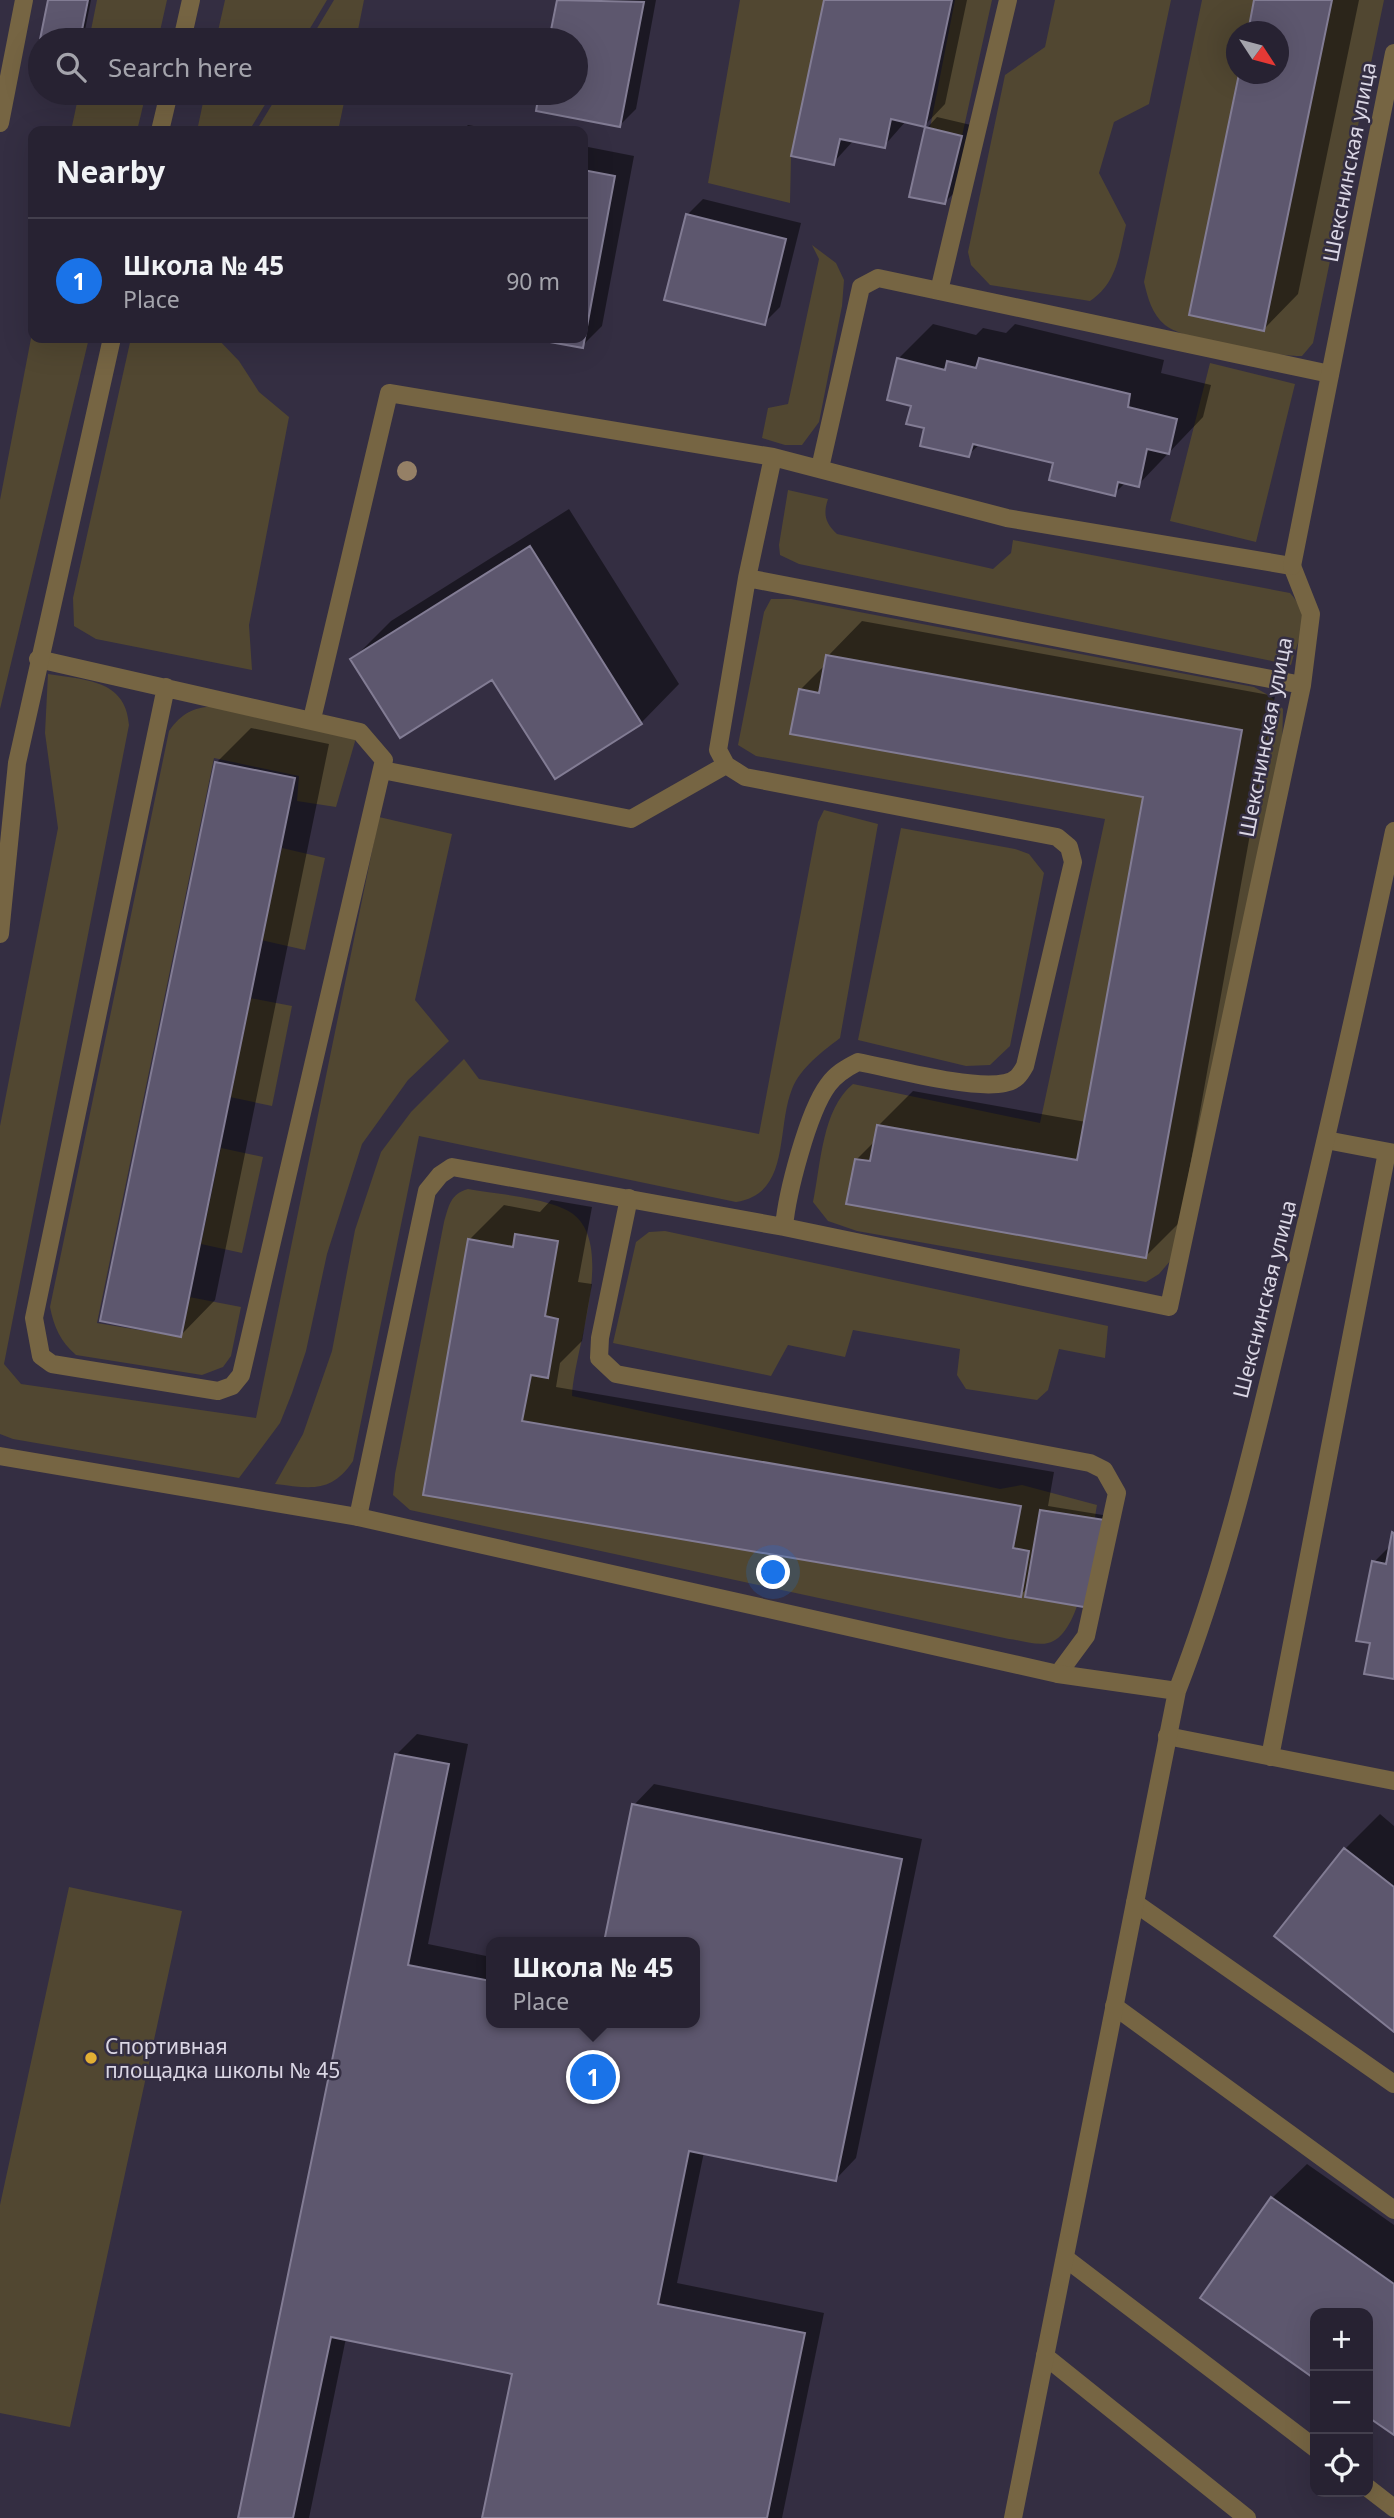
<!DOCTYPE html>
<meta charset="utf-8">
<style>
:root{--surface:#272232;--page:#332f3e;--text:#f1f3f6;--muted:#a4a4ac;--line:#433f4d;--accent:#1a73e8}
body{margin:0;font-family:"Noto Sans",sans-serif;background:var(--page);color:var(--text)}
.controls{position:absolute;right:21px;bottom:21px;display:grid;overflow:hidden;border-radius:14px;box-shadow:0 7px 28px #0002}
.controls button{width:63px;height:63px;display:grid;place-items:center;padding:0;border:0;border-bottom:2px solid var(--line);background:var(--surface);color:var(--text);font:35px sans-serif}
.compass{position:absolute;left:1226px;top:21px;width:63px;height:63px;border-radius:50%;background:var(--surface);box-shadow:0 7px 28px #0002;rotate:126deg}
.you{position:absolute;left:774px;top:1573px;width:24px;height:24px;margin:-18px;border:5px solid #fff;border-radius:50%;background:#1a73e8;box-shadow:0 0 0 10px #1a73e833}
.badge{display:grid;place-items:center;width:46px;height:46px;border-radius:50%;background:var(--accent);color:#fff;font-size:23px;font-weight:700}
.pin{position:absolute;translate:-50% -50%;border:4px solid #fff;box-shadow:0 2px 7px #0006}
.popup{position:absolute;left:486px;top:1937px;width:214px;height:91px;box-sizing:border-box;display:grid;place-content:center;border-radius:14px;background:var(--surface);filter:drop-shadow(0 2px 5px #0005);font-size:23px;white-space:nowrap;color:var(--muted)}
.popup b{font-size:26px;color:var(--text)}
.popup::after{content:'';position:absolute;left:50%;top:100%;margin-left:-14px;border:14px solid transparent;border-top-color:var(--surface)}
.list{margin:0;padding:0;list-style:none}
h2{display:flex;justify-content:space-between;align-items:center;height:91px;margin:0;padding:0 28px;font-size:30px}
h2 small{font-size:23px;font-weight:400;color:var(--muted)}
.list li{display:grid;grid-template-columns:46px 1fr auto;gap:21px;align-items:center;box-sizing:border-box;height:126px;padding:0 28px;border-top:2px solid var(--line)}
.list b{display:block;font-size:26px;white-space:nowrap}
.list p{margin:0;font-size:23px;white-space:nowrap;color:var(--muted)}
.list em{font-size:23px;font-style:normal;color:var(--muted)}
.icon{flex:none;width:38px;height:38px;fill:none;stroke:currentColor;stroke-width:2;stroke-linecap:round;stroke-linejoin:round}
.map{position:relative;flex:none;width:1394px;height:2518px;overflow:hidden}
.search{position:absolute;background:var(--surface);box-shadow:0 7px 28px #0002;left:28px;top:28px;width:560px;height:77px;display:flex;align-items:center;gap:18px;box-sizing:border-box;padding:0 24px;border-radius:38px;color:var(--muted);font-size:26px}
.panel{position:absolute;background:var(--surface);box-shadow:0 7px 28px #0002;left:28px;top:126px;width:560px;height:217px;border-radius:14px}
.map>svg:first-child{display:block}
</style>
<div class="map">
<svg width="1394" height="2518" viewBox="0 0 1394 2518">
<rect width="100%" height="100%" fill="#342e42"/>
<path fill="#514731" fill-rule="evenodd" d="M97 0H167L158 40H89Z
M225 0H327L303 40H216Z
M334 0H364L356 40H310Z
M740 0H824L791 156 790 203 708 183Z
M955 0H992L962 136 930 128Z
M1055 0H1171L1149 104 1114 122 1099 173 1126 225C1119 255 1117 283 1090 301L990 285 971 265 968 252 1005 75 1045 47Z
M1202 0H1384L1313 343 1302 356C1277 357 1182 340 1165 325 1152 314 1148 299 1144 282ZM1236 32H1278V74H1236Z
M79 93H146L137 131H71Z
M205 93H272L249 131H197Z
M279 93H346L338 131H256Z
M812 245 836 263 844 280 842 306 819 422 802 445H785L762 438 768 408 788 404 819 259Z
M33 328V338H89L0 709V500Z
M131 338H217L239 361 259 392 289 417 249 625 252 670 96 639 74 626 73 598Z
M1210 363 1295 384 1256 542 1170 521Z
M788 490 828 499C823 514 825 523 837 534L993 569 1011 553 1013 540 1290 593C1313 618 1299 635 1291 665L799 564 780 555 779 545Z
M771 599H791L1254 687 1270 696 1283 709 1282 752 1171 1260 1159 1274 1146 1282 857 1231 828 1221 813 1202C821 1164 822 1109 853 1084L1040 1123 1105 819 756 756 738 745 764 612Z
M48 674C84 680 126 679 129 725L4 1364 21 1384 256 1418 379 817 452 834 415 1000 449 1041 408 1080 362 1144 327 1254 306 1351 292 1393 280 1423 239 1478 13 1439 0 1434V1126L58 828 45 733Z
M214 706 356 738 336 807 297 801 299 776 214 758 97 1323 181 1337 189 1297 241 1307 231 1356 223 1367 202 1375 76 1355C60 1341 54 1327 50 1307L169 731C182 713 192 708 214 706Z
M824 810 878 824 840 1038C822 1052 801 1067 792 1089 776 1129 791 1194 736 1202L419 1136 353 1461C331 1494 310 1488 275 1484L303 1434 332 1351 355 1230 381 1152 411 1112 464 1059 479 1079 759 1134 818 822Z
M901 828 1015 849 1029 854 1044 873 1010 1046 990 1065 966 1066 858 1040Z
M282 848 325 858 305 950 261 940Z
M250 998 292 1006 272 1106 230 1097Z
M221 1148 263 1157 242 1253 201 1244Z
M468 1189C495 1194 552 1198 573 1214 616 1247 574 1349 572 1396L1000 1489 1022 1485 1097 1505C1091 1537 1084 1635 1048 1643 1037 1646 1020 1640 1009 1639L410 1510 393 1495 395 1474 444 1222C449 1206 450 1194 468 1189Z
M665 1231 1108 1326 1105 1358 1059 1349 1048 1390 1037 1400 966 1389 957 1375 960 1349 853 1330 845 1357 788 1345 771 1376 613 1343 636 1242 649 1232Z
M69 1887 182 1911 70 2427 0 2413V2205Z"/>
<path fill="#0007" d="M50 0H91L83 40H41Z
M559 0H656L636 109 620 125 538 110 541 93H576V40H551Z
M826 0H967L945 104 925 125 906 121 884 146 854 140 833 163Z
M1256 0H1359L1298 294 1264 329 1192 314 1241 74H1278V32Z
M937 117 971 125 955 192 945 202 927 128Z
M468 125 502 131H462Z
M583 146 634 156 602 326 582 346 538 338H583Z
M703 199 801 223 780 307 764 323 687 215Z
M933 324 976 335 983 328 1006 333 1015 324 1164 360 1161 373 1211 385 1203 417 1138 485 1126 482 1114 494 1055 462 980 444 968 455 926 427 913 405 899 358Z
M569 509 679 684 641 723 493 677 353 659 391 621Z
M862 621 1275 696 1180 1222 1146 1256 856 1160 876 1140 878 1126 913 1091 1086 1122 1145 795 800 690 826 664 828 656Z
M251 728 329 744 215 1300 181 1335 216 763Z
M551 1200 592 1207 578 1282 592 1284 582 1341 560 1363 556 1387 1054 1472 1048 1506 1109 1516 1020 1595 425 1494 469 1240 504 1205 540 1212Z
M1392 1544 1394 1678 1372 1642 1374 1562Z
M417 1734 468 1744 428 1944 491 1957V2023H694V1942H605L634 1805 654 1784 922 1839 856 2158 836 2179 704 2152 677 2283 824 2313 782 2518H484L514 2372 346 2338 309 2518H240L397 1754Z
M1380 1814 1394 1826V2029L1276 1936 1345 1849Z
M1307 2164 1394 2225V2433L1368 2414V2313H1315V2377L1203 2298 1272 2198Z"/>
<path fill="#5d576e" stroke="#827c94" stroke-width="2" d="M48 0H88L80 40H40V70L34 69Z
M557 0 644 2 620 127 536 111 539 93H576V40H549Z
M824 0H952L925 127 891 119 885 148 840 139 834 165 791 156Z
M1254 0H1332L1264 331 1189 315 1239 74H1278V32H1248Z
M925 127 962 136 945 204 909 197Z
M583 170 615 176 583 348 528 338H583Z
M686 214 786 239 765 325 664 300Z
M897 358 945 370 947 361 976 368 979 358 1130 394 1128 407 1177 419 1169 454 1147 449 1139 487 1118 482 1115 496 1049 480 1053 463 973 444 969 457 920 446 924 428 906 424 911 406 887 400Z
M530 546 642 724 555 779 492 680 400 738 350 659Z
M826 655 1242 730 1146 1258 846 1204 855 1159 870 1161 877 1125 1077 1160 1143 797 790 734 799 689 819 693Z
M215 762 295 778 181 1337 100 1321Z
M515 1234 558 1241 545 1316 558 1319 548 1378 531 1375 522 1421 1021 1506 1013 1548 1029 1551 1021 1597 423 1495 468 1239 513 1247Z
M1040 1510 1105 1520 1090 1608 1025 1597Z
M1392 1532 1394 1533V1679L1364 1674 1370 1643 1356 1641 1372 1561 1386 1564Z
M395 1754 449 1764 408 1965 491 1981V2023H694V1942H604L632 1804 902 1859 836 2181 689 2151 658 2304 805 2333 767 2518H482L512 2374 331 2337 293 2518H238Z
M1344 1848 1394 1887V2032L1274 1936Z
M1271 2197 1394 2284V2435L1368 2417V2313H1315V2379L1200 2298Z"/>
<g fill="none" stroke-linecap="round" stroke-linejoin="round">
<path stroke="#766543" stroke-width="18" d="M0 123 24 0
M939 291 1008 0
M820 468 861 287 878 278 1330 374
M747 578 1302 685
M38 659 360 732 384 760 241 1375 232 1386 218 1391 52 1364 41 1356 34 1318 166 687
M312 719 389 393 773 457 1007 518 1292 566 1311 614 1302 685 1169 1307 784 1227C787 1193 808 1112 828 1085 836 1074 846 1068 858 1062 895 1069 971 1090 1005 1083 1016 1081 1020 1075 1025 1066L1073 862 1069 847 1057 837 745 777 726 765 718 750 747 578 773 457
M382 770 631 819 726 765
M1326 1140 1394 1153
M629 1198 600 1338 599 1358 616 1374 1090 1463 1104 1470 1117 1493 1086 1636 1058 1674
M358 1517 427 1191 440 1175 452 1167 784 1227
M1167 1736 1394 1781
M1270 1757 1387 1152
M1135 1903 1394 2084
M1114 2006 1394 2210
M1065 2258 1315 2448
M1045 2356 1247 2518
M1368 2488 1394 2508"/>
<path stroke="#766543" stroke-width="18" d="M182 40 191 0
M160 131 169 93
M1292 566 1394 53
M0 934 17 763 112 338
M0 1456 358 1517 1058 1674 1177 1691
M1013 2518 1177 1691C1226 1565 1257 1431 1288 1300 1325 1144 1361 988 1394 831"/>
</g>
<circle fill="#958066" cx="407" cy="471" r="10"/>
<circle fill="#e2af34" stroke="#342e42" stroke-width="2.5" cx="91" cy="2058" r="7"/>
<g text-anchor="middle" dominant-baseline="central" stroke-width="5" stroke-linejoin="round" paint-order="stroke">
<g font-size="21" fill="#dad6e4" stroke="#342e42">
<text transform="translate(1349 162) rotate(-79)">Шекснинская улица</text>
<text transform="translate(1265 737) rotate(-79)">Шекснинская улица</text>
<text transform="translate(1264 1299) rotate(-76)">Шекснинская улица</text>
</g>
<g font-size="21" fill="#dad6e4" stroke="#342e42" text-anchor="start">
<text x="105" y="2046">Спортивная<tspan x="105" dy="24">площадка школы № 45</tspan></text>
</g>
</g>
</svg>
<div class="controls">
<button>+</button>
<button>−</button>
<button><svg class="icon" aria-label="locate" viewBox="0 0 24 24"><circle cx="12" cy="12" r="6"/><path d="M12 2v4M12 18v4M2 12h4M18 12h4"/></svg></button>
</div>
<svg class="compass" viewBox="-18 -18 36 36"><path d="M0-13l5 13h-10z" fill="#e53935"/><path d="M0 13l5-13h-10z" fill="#a4a4ac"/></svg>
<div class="you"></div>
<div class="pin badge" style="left:593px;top:2077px">1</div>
<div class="popup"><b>Школа № 45</b>Place</div>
<div class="search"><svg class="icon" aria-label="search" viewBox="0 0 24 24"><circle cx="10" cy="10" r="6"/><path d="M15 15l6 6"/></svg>Search here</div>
<section class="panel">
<h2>Nearby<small></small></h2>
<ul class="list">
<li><span class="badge">1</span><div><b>Школа № 45</b><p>Place</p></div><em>90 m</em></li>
</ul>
</section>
</div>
